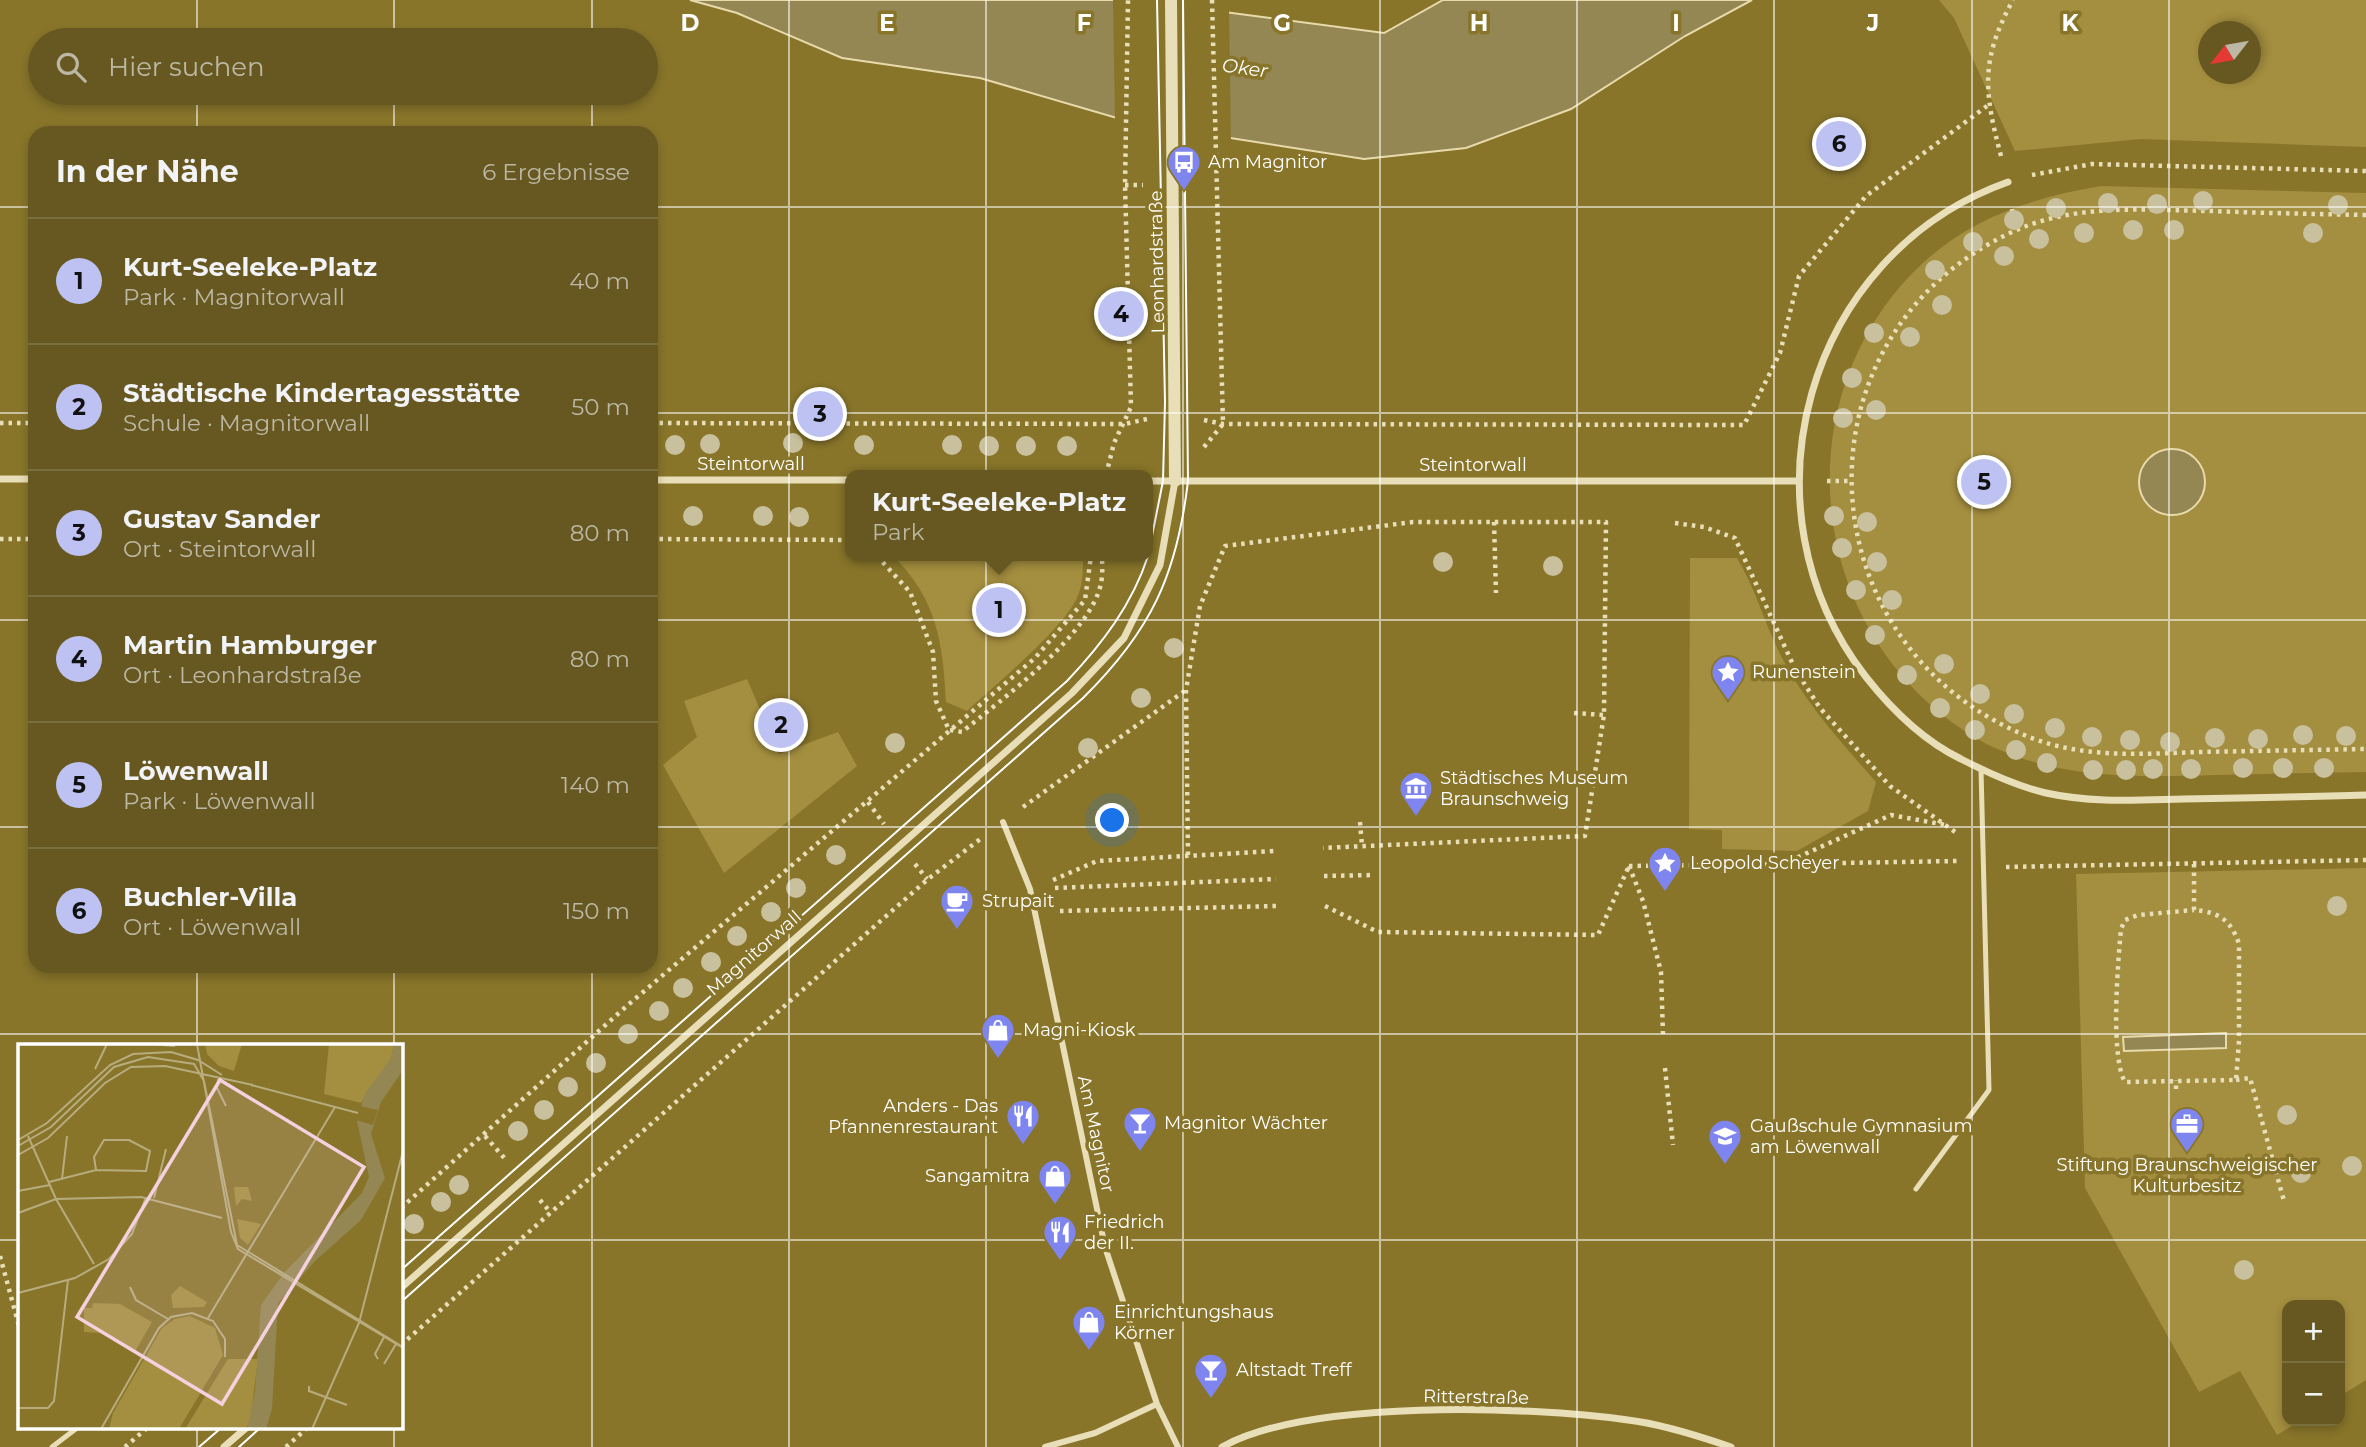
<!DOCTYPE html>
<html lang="de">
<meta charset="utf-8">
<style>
:root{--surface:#665820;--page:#6e612d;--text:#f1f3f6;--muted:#bcb8a5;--line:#796e3e;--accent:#bec2f3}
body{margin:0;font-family:Montserrat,sans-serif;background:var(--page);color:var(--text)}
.controls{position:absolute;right:21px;bottom:21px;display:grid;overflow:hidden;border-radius:14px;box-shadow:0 4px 10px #0003}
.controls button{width:63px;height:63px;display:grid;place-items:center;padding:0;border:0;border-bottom:2px solid var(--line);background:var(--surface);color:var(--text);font:35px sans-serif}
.compass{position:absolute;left:2198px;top:21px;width:63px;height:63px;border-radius:50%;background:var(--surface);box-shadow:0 4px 10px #0003;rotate:239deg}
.you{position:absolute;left:1113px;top:821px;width:24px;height:24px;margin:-18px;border:5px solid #fff;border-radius:50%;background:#1a73e8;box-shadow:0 0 0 10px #1a73e833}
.badge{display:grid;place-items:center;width:46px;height:46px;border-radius:50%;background:var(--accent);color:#111;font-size:23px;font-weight:700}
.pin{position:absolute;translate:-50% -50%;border:4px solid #fff;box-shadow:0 2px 7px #0006}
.popup{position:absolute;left:845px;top:470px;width:308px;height:91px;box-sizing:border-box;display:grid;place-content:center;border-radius:14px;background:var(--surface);filter:drop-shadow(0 2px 5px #0005);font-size:23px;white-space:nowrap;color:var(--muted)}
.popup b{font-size:26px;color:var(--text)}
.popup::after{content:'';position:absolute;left:50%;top:100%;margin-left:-14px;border:14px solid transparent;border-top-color:var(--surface)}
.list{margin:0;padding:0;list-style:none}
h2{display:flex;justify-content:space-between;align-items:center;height:91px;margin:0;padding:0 28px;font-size:30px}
h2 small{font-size:23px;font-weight:400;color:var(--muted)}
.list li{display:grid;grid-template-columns:46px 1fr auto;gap:21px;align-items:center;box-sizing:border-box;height:126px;padding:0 28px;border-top:2px solid var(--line)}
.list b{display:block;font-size:26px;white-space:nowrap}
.list p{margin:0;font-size:23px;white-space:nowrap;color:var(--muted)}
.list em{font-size:23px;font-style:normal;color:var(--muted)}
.icon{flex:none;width:38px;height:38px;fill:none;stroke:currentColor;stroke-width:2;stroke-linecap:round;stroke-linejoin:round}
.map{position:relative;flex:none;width:2366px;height:1447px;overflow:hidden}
.search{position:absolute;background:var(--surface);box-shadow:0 4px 10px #0003;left:28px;top:28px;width:630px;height:77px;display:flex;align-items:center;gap:18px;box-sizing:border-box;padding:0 24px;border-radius:38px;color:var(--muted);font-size:26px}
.panel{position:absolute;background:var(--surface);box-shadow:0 4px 10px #0003;left:28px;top:126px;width:630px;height:847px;border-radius:21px}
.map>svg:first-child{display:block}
</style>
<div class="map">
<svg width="2366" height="1447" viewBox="0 0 2366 1447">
<rect width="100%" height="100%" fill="#88752a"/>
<path fill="#a48e3f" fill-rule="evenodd" d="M1939 0H2366V147L2141 139 2015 151 1954 18ZM2208 32H2250V74H2208Z
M2101 186 2366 193V772C2316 773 2266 774 2216 775 2139 777 2067 780 1995 748 1961 732 1928 706 1904 678 1799 558 1805 371 1924 262 1974 216 2036 197 2101 186Z
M893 556H1083C1083 570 1083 585 1077 598 1062 630 995 685 967 711L946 702C943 643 937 599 893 556Z
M1690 558H1737C1755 588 1764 621 1779 652 1803 701 1841 742 1876 782L1868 811 1797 851 1722 849V830L1689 829Z
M747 679 779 754 838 732 857 766 724 873 663 765 697 737 684 701Z
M2366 868V1380L2340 1396V1305H2287V1421H2300L2277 1435 2240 1371 2199 1392 2085 1188 2076 874Z"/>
<path fill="#948753" stroke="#e8daac" stroke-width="2" d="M690 0H1133L1384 33 1443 0H1752L1685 36 1571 109 1466 148 1364 159 1134 123 980 78 842 58 737 13Z
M2139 482a33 33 0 1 1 66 0a33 33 0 1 1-66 0Z
M2226 1033V1048L2124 1051 2123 1037Z"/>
<path fill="#88752a" d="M1113 0H1159L1229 8 1231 144 1115 121Z"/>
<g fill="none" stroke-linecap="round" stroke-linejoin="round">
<path stroke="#e8deb7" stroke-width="4.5" stroke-dasharray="3.5 5" stroke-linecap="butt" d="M2001 156C1984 92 1980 60 2013 0
M2032 175 2092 164 2366 171
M1125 185H1143
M2012 209 2015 231
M2366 215C2314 214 2263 213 2211 211 2144 210 2075 203 2012 232 1785 338 1804 654 2037 740 2088 758 2144 754 2198 752 2254 751 2310 750 2366 749
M1204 420 1223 424 1744 425 1780 353 1799 276 1866 196 1987 106
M0 423H35
M651 423 1125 424 1147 419
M1204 447 1223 424 1212 0
M1106 475 1114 443 1131 407 1125 185 1128 0
M1827 481H1851
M1494 522 1496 593
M1675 523 1704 527 1735 538 1795 669 1820 708 1890 786 1958 834
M0 539H35
M651 539 850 540
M877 556 910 592 933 652 936 701 949 730
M1574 713 1604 715
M950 730 962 732C1001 700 1092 633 1101 583 1103 574 1102 564 1102 556
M868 802 884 824
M1023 807 1186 690
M1360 822 1362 846
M1188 855 1186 690 1200 606 1225 546 1413 522H1606L1604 715 1585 836 1323 848
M915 864 927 879
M1783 864 1957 861
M2194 864V910C2219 912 2231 920 2239 944V1041L2236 1080 2125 1082C2110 1056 2118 962 2121 929L2125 920 2138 915 2194 910
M1629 866 1783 864 1891 815 1946 825
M1629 866 1643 901 1661 972 1663 1034
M2006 867 2366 860
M1324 876 1373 875
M1053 880 1097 861 1275 851
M1055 888 1276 879
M1325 906 1378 932 1598 935 1629 866
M1060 911 1276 906
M1665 1068 1673 1145
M2236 1080 2250 1078 2284 1201
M2176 1089V1080
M485 1136 507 1161
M540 1200 551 1213
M401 1208 629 1004 1035 658 1085 600 1091 556
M0 1256 19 1326
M401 1345 928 879 983 837
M125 1447 147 1428
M286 1447 307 1428"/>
<path stroke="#e8deb7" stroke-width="5" d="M1916 1189 1989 1090 1981 769
M52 1447 77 1428"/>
<path stroke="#e8deb7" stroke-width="6" d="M1003 822 1030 889 1105 1247 1157 1404 1178 1447
M1045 1447 1095 1433 1157 1404"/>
<path stroke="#e8deb7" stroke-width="7" d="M2008 182C1805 254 1735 509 1866 677 1892 710 1924 741 1961 759 1988 773 2016 786 2046 793 2091 803 2137 800 2183 799 2244 798 2305 797 2366 795
M0 479H35
M651 480H850
M1148 481H1798
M401 1288 1072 693 1124 638 1160 565 1175 481
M224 1447 246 1428
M1222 1447C1308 1399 1529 1406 1628 1420 1662 1424 1699 1436 1731 1447"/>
<path stroke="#e8deb7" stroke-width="12" d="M1171 0 1175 481"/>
<path stroke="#fff" stroke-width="2" d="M1148 556 1163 481 1165 402 1157 0
M401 1270 1067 681C1102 644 1132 605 1148 556
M401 1302 1083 698C1151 631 1177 575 1188 481L1183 0
M199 1447 221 1428
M239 1447 260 1428"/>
</g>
<g fill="#c9c09e">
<circle cx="2203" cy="201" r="10"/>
<circle cx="2108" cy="203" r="10"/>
<circle cx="2157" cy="204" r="10"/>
<circle cx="2338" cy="205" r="10"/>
<circle cx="2056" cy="208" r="10"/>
<circle cx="2014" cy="220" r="10"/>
<circle cx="2133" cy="230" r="10"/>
<circle cx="2174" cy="230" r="10"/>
<circle cx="2084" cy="233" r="10"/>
<circle cx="2313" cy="233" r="10"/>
<circle cx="2039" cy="239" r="10"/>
<circle cx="1973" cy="242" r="10"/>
<circle cx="2004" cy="256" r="10"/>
<circle cx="1935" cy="270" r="10"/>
<circle cx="1942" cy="305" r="10"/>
<circle cx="1874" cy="333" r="10"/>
<circle cx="1910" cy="337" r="10"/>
<circle cx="1852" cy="378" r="10"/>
<circle cx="1876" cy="410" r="10"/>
<circle cx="1843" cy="418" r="10"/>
<circle cx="793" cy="443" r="10"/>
<circle cx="710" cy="444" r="10"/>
<circle cx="675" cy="445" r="10"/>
<circle cx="864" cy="445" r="10"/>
<circle cx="952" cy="445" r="10"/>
<circle cx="989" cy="446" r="10"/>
<circle cx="1026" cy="446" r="10"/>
<circle cx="1067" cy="446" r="10"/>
<circle cx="693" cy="516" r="10"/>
<circle cx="763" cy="516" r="10"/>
<circle cx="1834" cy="516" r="10"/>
<circle cx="799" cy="517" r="10"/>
<circle cx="1867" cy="522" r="10"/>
<circle cx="1842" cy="548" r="10"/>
<circle cx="1443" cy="562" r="10"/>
<circle cx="1877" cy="562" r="10"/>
<circle cx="1553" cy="566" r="10"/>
<circle cx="1856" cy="590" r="10"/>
<circle cx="1892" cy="600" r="10"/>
<circle cx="1875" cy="635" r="10"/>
<circle cx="1174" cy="648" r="10"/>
<circle cx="1944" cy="664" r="10"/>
<circle cx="1907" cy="675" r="10"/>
<circle cx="1980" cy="694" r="10"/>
<circle cx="1141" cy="698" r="10"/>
<circle cx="1940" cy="708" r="10"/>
<circle cx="2014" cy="714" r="10"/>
<circle cx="2055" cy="728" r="10"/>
<circle cx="1975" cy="730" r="10"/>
<circle cx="2303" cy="735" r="10"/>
<circle cx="2346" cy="736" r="10"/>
<circle cx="2092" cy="737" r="10"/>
<circle cx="2215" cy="738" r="10"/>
<circle cx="2258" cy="739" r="10"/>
<circle cx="2130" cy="740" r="10"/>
<circle cx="2170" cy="742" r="10"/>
<circle cx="895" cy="743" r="10"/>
<circle cx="1088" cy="748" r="10"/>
<circle cx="2016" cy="750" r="10"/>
<circle cx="2047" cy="763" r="10"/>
<circle cx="2243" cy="768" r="10"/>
<circle cx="2283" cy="768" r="10"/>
<circle cx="2324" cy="768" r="10"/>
<circle cx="2153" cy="769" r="10"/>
<circle cx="2191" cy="769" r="10"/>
<circle cx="2093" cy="770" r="10"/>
<circle cx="2126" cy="770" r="10"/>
<circle cx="836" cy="855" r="10"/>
<circle cx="796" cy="888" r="10"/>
<circle cx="2337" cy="906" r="10"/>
<circle cx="771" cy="912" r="10"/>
<circle cx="737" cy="936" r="10"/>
<circle cx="711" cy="962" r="10"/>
<circle cx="683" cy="988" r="10"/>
<circle cx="659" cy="1011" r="10"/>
<circle cx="628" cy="1034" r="10"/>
<circle cx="596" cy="1063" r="10"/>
<circle cx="568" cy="1087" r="10"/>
<circle cx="544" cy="1110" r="10"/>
<circle cx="2287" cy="1115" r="10"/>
<circle cx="518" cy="1131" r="10"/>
<circle cx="2352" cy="1166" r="10"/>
<circle cx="2301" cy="1173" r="10"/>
<circle cx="459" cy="1185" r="10"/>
<circle cx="441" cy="1202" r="10"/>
<circle cx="414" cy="1224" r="10"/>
<circle cx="2244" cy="1270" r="10"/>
</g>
<path fill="none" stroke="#fff" stroke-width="2" stroke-opacity="0.55" d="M197 0V40M394 0V40M592 0V40M789 0V1447M986 0V1447M1183 0V1447M1380 0V1447M1577 0V1447M1774 0V1447M1972 0V1447M2169 0V1447M197 93V133M394 93V133M592 93V133M0 207H35M651 207H2366M0 413H35M651 413H2366M0 620H35M651 620H2366M0 827H35M651 827H2366M197 966V1046M394 966V1046M592 966V1447M0 1034H2366M0 1240H19M401 1240H2366M197 1428V1447M394 1428V1447"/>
<defs>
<symbol id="bus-pin" viewBox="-11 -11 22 30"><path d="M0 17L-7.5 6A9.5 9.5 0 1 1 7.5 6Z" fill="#7f85ef" stroke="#88752a"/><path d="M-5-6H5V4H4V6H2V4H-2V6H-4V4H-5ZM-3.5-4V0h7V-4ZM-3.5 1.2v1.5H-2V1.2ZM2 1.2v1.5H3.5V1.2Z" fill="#fff"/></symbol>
<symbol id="sight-pin" viewBox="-11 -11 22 30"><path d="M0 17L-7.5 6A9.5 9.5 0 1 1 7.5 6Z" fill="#7f85ef" stroke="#88752a"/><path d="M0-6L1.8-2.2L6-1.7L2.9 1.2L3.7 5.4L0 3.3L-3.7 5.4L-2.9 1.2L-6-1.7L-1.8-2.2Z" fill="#fff"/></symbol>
<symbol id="museum-pin" viewBox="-11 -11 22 30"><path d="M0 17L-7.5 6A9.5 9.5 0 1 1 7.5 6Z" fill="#7f85ef" stroke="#88752a"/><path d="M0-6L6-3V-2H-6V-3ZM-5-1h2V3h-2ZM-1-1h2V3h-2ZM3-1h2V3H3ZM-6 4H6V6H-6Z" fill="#fff"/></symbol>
<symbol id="cafe-pin" viewBox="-11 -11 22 30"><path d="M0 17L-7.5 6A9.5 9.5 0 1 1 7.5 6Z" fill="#7f85ef" stroke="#88752a"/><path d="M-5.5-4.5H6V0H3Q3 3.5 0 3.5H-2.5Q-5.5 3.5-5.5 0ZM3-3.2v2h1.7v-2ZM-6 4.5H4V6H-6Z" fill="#fff"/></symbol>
<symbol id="shop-pin" viewBox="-11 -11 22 30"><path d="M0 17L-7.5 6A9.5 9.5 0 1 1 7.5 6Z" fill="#7f85ef" stroke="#88752a"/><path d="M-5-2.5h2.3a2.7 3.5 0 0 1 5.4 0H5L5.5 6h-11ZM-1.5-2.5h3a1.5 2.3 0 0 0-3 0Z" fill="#fff"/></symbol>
<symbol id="restaurant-pin" viewBox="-11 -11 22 30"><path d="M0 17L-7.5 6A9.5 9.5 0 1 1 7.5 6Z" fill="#7f85ef" stroke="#88752a"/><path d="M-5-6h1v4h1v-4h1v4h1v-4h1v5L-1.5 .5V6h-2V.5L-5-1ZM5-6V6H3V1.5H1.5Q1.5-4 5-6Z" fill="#fff"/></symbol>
<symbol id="bar-pin" viewBox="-11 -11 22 30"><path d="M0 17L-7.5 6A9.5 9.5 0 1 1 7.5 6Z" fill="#7f85ef" stroke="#88752a"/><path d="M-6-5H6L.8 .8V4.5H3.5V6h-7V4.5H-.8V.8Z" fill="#fff"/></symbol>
<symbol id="office-pin" viewBox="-11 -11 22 30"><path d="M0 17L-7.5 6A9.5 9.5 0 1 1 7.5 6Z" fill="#7f85ef" stroke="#88752a"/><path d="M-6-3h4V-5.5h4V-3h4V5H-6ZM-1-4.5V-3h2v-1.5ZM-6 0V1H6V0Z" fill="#fff"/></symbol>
<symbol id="school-pin" viewBox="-11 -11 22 30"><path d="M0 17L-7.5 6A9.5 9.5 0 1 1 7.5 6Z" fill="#7f85ef" stroke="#88752a"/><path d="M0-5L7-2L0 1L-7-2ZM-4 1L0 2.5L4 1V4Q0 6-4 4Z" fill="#fff"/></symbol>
</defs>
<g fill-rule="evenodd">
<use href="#bus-pin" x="1165" y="143" width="38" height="52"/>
<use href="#sight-pin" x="1709" y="653" width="38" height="52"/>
<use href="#museum-pin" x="1397" y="769" width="38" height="52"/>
<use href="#sight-pin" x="1646" y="844" width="38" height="52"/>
<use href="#cafe-pin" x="938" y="882" width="38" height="52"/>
<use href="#shop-pin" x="979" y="1011" width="38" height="52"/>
<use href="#restaurant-pin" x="1004" y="1097" width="38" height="52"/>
<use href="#bar-pin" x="1121" y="1104" width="38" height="52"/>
<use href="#office-pin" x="2168" y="1105" width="38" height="52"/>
<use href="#school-pin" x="1706" y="1117" width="38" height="52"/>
<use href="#shop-pin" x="1036" y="1157" width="38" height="52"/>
<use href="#restaurant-pin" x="1041" y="1213" width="38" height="52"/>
<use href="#shop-pin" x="1070" y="1303" width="38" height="52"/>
<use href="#bar-pin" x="1192" y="1351" width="38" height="52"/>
</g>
<g text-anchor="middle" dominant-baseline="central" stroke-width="7" stroke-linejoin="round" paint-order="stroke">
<g font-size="18" fill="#fff" stroke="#88752a" text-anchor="start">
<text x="1208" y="162">Am Magnitor</text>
<text x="1752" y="672">Runenstein</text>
<text x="1440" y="778">Städtisches Museum<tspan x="1440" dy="21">Braunschweig</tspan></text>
<text x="1690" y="863">Leopold Scheyer</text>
<text x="982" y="901">Strupait</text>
<text x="1023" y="1030">Magni-Kiosk</text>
<text x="998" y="1106" text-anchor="end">Anders - Das<tspan x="998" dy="21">Pfannenrestaurant</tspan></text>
<text x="1164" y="1123">Magnitor Wächter</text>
<text x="1750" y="1126">Gaußschule Gymnasium<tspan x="1750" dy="21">am Löwenwall</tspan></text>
<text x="2187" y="1165" text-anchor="middle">Stiftung Braunschweigischer<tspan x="2187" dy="21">Kulturbesitz</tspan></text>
<text x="1030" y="1176" text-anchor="end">Sangamitra</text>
<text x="1084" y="1222">Friedrich<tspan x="1084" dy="21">der II.</tspan></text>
<text x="1114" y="1312">Einrichtungshaus<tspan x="1114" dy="21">Körner</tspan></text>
<text x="1236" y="1370">Altstadt Treff</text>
</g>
<g font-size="18" fill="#fff" stroke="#88752a">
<text transform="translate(1157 262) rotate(-91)">Leonhardstraße</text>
<text x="751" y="464">Steintorwall</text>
<text x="1473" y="465">Steintorwall</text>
<text transform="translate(754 953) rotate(-41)">Magnitorwall</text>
<text transform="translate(1096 1134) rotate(78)">Am Magnitor</text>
<text transform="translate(1476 1397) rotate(1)">Ritterstraße</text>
</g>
<g font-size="19" font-style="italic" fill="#fff" stroke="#88752a">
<text transform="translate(1245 68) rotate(8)">Oker</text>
</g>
</g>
<g transform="translate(18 1044)">
<rect width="385" height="385" fill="#88752a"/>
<path d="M187 0H224L216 27 201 22 189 10ZM311 0H376L373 15 343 59 306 50ZM216 143H230L234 157 224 155 218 162ZM219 175 243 180 230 201 222 194ZM162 242 189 258 186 263 155 264 153 251ZM75 259 102 260 134 278 116 309 83 289 66 288V264H74ZM172 272 197 284 205 311 161 385H91L95 369 144 284 157 275ZM210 315H240L232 379 227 385H167Z" fill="#a48e3f"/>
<path d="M376 0H385V26L363 58 353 90 367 134 343 176 297 217 260 259 254 365 248 385H229L237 348 243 261 266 229 344 149 351 133 339 77 347 49 373 15Z" fill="#948753"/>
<path d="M342 62 360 66 355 81 338 76Z" fill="#88752a"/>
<path fill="none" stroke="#b8ac7f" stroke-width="2" d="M133 0 157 2M179 0 213 188 220 205 385 304M77 25 89 0M200 35 199 44 208 62M233 41 340 69M10 92 38 155 76 220M0 96 29 79 92 21 115 10 153 8 180 16 204 31M0 102 33 83 96 23 130 13 176 20 186 37 219 201 385 303M0 111 30 94 87 39 113 23 147 22 235 41M44 135 49 92M31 138 78 126 128 127 132 107 111 96H86L76 113 78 126M0 147 32 141M136 154 148 105M0 169 38 155 123 153 204 174M112 243 118 256 150 275M0 249 57 234 91 215 114 190 128 153M190 274 317 63M360 315 357 310 366 293M366 320 378 300M291 342V347L329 361M0 364H30L36 357 50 236M83 385 141 284 153 273 174 269 195 277 207 295V313M294 385 341 279 385 107"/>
<path fill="#f3d1de" fill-opacity="0.15" stroke="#f3d1de" stroke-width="3.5" d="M202 36 346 123 204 360 59 273Z"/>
<rect width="385" height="385" fill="none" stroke="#fff" stroke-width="3.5"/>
</g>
<g font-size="23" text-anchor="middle" font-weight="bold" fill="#fff" stroke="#88752a" stroke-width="7" stroke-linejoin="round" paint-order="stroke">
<text x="690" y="31">D</text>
<text x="887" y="31">E</text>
<text x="1084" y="31">F</text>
<text x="1282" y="31">G</text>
<text x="1479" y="31">H</text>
<text x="1676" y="31">I</text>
<text x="1873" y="31">J</text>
<text x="2070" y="31">K</text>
</g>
</svg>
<div class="controls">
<button>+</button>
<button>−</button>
</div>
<svg class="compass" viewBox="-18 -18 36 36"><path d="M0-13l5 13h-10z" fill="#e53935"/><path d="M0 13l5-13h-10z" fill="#bcb8a5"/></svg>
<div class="you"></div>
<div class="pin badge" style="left:999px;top:610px">1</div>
<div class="popup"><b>Kurt-Seeleke-Platz</b>Park</div>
<div class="pin badge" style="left:781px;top:725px">2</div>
<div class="pin badge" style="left:820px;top:414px">3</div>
<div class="pin badge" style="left:1121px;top:314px">4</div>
<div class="pin badge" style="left:1984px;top:482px">5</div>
<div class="pin badge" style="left:1839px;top:144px">6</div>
<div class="search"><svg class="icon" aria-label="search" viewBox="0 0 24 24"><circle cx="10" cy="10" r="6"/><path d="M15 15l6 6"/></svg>Hier suchen</div>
<section class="panel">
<h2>In der Nähe<small>6 Ergebnisse</small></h2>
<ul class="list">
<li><span class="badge">1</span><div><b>Kurt-Seeleke-Platz</b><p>Park · Magnitorwall</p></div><em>40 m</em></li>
<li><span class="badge">2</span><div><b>Städtische Kindertagesstätte</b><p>Schule · Magnitorwall</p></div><em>50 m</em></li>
<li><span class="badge">3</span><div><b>Gustav Sander</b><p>Ort · Steintorwall</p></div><em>80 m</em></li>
<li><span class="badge">4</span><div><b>Martin Hamburger</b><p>Ort · Leonhardstraße</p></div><em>80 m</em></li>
<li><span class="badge">5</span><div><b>Löwenwall</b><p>Park · Löwenwall</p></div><em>140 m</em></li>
<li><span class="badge">6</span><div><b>Buchler-Villa</b><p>Ort · Löwenwall</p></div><em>150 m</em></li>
</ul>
</section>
</div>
